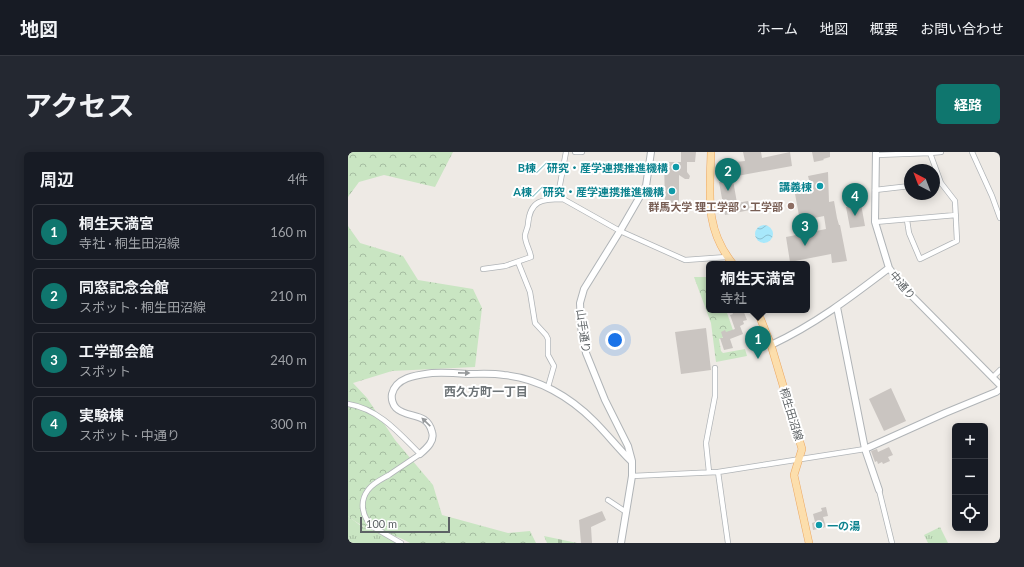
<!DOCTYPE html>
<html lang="ja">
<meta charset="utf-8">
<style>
:root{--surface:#171b24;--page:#242831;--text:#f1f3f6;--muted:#9ea1a6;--line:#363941;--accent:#0f766e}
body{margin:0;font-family:Lato,"Noto Sans JP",sans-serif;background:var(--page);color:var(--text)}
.controls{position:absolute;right:12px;bottom:12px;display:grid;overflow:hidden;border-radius:6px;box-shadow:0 2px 10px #0003}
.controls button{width:36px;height:36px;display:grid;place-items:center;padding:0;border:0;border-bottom:1px solid var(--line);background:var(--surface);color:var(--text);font:20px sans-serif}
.compass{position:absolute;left:556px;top:12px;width:36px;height:36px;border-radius:50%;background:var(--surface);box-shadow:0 2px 10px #0003;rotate:318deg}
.scale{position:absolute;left:12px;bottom:10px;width:90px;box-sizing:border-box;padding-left:4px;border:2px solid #5d6265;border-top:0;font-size:11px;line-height:14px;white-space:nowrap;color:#5d6265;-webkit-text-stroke:3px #fff;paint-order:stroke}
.you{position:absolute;left:267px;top:188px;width:14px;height:14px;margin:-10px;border:3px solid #fff;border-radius:50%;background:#1a73e8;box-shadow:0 0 0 6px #1a73e833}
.badge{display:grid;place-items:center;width:26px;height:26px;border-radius:50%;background:var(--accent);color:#fff;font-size:13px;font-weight:700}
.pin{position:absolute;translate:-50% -33px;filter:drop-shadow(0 1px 2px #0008)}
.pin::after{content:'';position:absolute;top:21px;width:14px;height:12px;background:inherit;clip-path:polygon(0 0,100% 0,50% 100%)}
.popup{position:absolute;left:358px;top:109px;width:104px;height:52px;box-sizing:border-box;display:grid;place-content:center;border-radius:6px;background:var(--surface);filter:drop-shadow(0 1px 3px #0005);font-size:13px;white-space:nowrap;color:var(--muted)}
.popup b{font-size:15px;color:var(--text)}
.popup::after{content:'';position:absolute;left:50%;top:100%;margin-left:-8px;border:8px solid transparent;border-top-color:var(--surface)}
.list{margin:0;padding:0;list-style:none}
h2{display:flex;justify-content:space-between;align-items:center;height:52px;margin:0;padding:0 16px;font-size:17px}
h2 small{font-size:13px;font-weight:400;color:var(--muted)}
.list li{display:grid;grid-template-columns:26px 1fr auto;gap:12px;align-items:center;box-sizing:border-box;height:56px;margin:0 8px 8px;padding:0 8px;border:1px solid var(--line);border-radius:6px}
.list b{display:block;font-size:15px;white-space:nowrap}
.list p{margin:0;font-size:13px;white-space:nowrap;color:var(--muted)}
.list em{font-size:13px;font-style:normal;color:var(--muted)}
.icon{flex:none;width:22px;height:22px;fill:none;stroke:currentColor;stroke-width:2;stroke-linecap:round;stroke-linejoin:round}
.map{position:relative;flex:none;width:652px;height:391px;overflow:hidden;border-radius:6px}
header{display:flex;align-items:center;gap:24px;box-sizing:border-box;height:56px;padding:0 20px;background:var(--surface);border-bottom:1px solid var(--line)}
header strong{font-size:19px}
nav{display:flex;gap:22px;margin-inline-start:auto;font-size:14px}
.intro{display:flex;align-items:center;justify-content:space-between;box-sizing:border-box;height:96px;padding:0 24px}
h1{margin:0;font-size:28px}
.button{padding:10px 18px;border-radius:6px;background:var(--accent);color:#fff;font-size:14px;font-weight:700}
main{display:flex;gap:24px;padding:0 24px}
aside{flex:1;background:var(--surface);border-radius:6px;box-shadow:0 2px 10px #0003}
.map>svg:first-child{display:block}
</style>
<header>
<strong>地図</strong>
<nav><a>ホーム</a><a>地図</a><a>概要</a><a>お問い合わせ</a></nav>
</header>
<div class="intro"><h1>アクセス</h1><a class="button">経路</a></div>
<main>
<aside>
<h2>周辺<small>4件</small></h2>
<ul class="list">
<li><span class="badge">1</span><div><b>桐生天満宮</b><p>寺社 · 桐生田沼線</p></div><em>160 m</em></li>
<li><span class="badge">2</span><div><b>同窓記念会館</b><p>スポット · 桐生田沼線</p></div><em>210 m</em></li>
<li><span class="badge">3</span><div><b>工学部会館</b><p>スポット</p></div><em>240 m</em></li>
<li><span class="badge">4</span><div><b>実験棟</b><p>スポット · 中通り</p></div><em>300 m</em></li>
</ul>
</aside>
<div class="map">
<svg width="652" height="391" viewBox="0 0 652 391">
<defs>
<pattern id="forest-crowns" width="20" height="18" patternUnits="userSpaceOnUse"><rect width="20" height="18" fill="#c9e5c2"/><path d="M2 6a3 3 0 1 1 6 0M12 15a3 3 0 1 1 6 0" fill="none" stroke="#a6bda1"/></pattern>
<pattern id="cemetery-stones" width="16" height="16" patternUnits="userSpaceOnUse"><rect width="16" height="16" fill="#c9e5c2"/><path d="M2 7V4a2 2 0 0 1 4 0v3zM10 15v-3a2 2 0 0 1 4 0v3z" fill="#a6bda1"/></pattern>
<pattern id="park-tufts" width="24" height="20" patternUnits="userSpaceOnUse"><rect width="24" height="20" fill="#c9e5c2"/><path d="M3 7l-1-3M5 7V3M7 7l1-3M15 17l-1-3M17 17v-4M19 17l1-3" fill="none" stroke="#a6bda1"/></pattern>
<pattern id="water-waves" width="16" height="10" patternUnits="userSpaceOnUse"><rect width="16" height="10" fill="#a8e8fb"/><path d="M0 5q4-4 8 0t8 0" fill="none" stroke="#8cbfcf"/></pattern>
</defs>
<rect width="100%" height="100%" fill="#eeeae5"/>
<path fill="url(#forest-crowns)" d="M0 0H105L87 35 36 23 11 30 0 45Z
M0 74 12 91 55 104 70 128 125 137 134 156 127 215 44 219 5 231 19 246 47 288 85 333 94 363 160 381 182 379 188 391H62C49 383 42 384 28 380 17 376 9 371 0 364Z
M346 125H361V158H378L386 181 371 187 373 199 375 201 397 197 399 204 368 210 363 171Z"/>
<path fill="url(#cemetery-stones)" d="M196 384 229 391H199Z"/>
<path fill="url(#park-tufts)" d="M0 364 13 374 29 380 49 391H0Z
M592 375 600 391H580L576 383Z"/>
<path fill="url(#water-waves)" d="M407 82a9 9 0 1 1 18 0a9 9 0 1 1-18 0Z"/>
<path fill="#cac5c1" d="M333 0H348L347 10H339V20L342 24 341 27H337L331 23V60H307V51H317L316 10H333Z
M395 0H413L414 6 442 0 444 14 389 24 387 10 397 9Z
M464 0H482V5L475 7 476 8 466 10Z
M480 20 481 50 486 49 489 66 491 73H492L499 109 484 111 483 102 442 110 438 85 478 77 476 64 452 69 445 31 461 28 460 24Z
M385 28 389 51 400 49 402 58 377 63 371 30Z
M513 52 517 74 502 76 498 55Z
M383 158H395L399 168 395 169 396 172 392 174 395 182 382 187 385 196 376 198 372 186H375L373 180 377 178 378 180 387 177 382 163 385 162Z
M358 176 363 218 333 222 327 180Z
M543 236 558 269 536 279 521 247Z
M541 295 545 303 540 305 542 309 535 312 534 310 530 312 529 309 527 310 523 299 529 297 530 300Z
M478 355 480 364 475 365 478 375 465 378 464 371 467 370 465 362 474 359 473 356Z
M254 359 258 368 243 375 244 391H233L231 368Z"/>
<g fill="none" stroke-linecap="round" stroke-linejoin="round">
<defs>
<path id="minor" d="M218 0 211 38 215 47 272 79 337 108 379 105
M227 0H234
M624 0 644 44 652 66
M582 1 593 0
M528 3 582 1 593 31 607 49 609 89 572 107 561 81 559 68
M586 32 593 31
M527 38 562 34
M527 70 608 63
M170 110 182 140 187 171 198 183 200 187V203L206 214 200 235
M135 117 157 114 183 105C182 98 177 91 177 84 177 80 180 76 180 72 182 48 194 47 215 47
M645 225 652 218
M0 252C31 257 51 281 72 302 62 309 51 316 41 323 34 327 25 331 20 338 11 350 14 365 25 375L53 391
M361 320 358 291 367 244V216
M370 320 380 391
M284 324 370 320 517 297
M531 338 544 391
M260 348 278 360"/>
<path id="tertiary" d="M528 0 527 70 541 116 554 134 652 233
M489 155 517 297 531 338
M423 193C466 173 503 145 541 116
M517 297 597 261 648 240 652 237
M72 302C79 296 87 289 84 280 79 259 59 267 48 256 45 253 43 247 44 242 48 225 69 223 84 221 95 220 108 221 120 222 132 222 144 221 156 223 190 226 222 245 246 269 259 282 270 296 283 309
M273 391 284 324V309L280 294 257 248 238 201 233 175 232 151 236 137 272 79 298 34 303 0"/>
<path id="primary" d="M363 0C362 43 356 76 385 112
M409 158 423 193 454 297 446 323 461 391"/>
</defs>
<use href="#minor" stroke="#b0b4b7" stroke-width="6"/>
<use href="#tertiary" stroke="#b0b4b7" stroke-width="8"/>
<use href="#primary" stroke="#eca761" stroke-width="8"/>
<use href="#minor" stroke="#fff" stroke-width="4.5"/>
<use href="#tertiary" stroke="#fff" stroke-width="6"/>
<use href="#primary" stroke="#fcdeac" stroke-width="7"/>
</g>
<defs><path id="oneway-solid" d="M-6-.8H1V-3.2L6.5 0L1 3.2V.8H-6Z"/></defs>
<g fill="#96999b">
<use href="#oneway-solid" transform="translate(116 221) rotate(1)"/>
<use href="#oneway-solid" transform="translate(78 270) rotate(-136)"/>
</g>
<g fill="#0f9aa8" stroke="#fff" stroke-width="1.5">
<circle cx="328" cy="15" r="4"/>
<circle cx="472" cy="34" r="4"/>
<circle cx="324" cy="39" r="4"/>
<circle cx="471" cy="373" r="4"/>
</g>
<circle fill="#8d6e63" stroke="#fff" stroke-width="1.5" cx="443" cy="54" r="4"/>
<g text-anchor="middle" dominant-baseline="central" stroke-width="4" stroke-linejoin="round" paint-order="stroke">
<g font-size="11" font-weight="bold" fill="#0d838f" stroke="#fff" text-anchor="end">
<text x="320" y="15">B棟／研究・産学連携推進機構</text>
<text x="464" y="34">講義棟</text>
<text x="316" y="39">A棟／研究・産学連携推進機構</text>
<text x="479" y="373" text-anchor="start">一の湯</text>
</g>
<g font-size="11" font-weight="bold" fill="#785e54" stroke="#fff" text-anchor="end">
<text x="435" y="54">群馬大学 理工学部・工学部</text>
</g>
<g font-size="11" fill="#5d6265" stroke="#fff">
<text transform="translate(555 133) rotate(50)">中通り</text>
<text transform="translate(236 179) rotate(82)">山手通り</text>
<text transform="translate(444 262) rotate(73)">桐生田沼線</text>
</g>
<g font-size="12" font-weight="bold" fill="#6e7477" stroke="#fff">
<text x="138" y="239">西久方町一丁目</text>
</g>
</g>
</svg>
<div class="controls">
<button>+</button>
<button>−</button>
<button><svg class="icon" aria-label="locate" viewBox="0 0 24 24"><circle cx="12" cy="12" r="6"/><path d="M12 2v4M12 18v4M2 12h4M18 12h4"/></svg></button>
</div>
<svg class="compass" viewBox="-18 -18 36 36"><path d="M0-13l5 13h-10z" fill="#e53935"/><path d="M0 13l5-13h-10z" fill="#9ea1a6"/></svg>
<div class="scale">100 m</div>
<div class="you"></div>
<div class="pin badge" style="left:410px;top:207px">1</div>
<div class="popup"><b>桐生天満宮</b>寺社</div>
<div class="pin badge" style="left:380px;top:39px">2</div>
<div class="pin badge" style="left:457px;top:94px">3</div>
<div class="pin badge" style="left:507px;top:64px">4</div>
</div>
</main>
